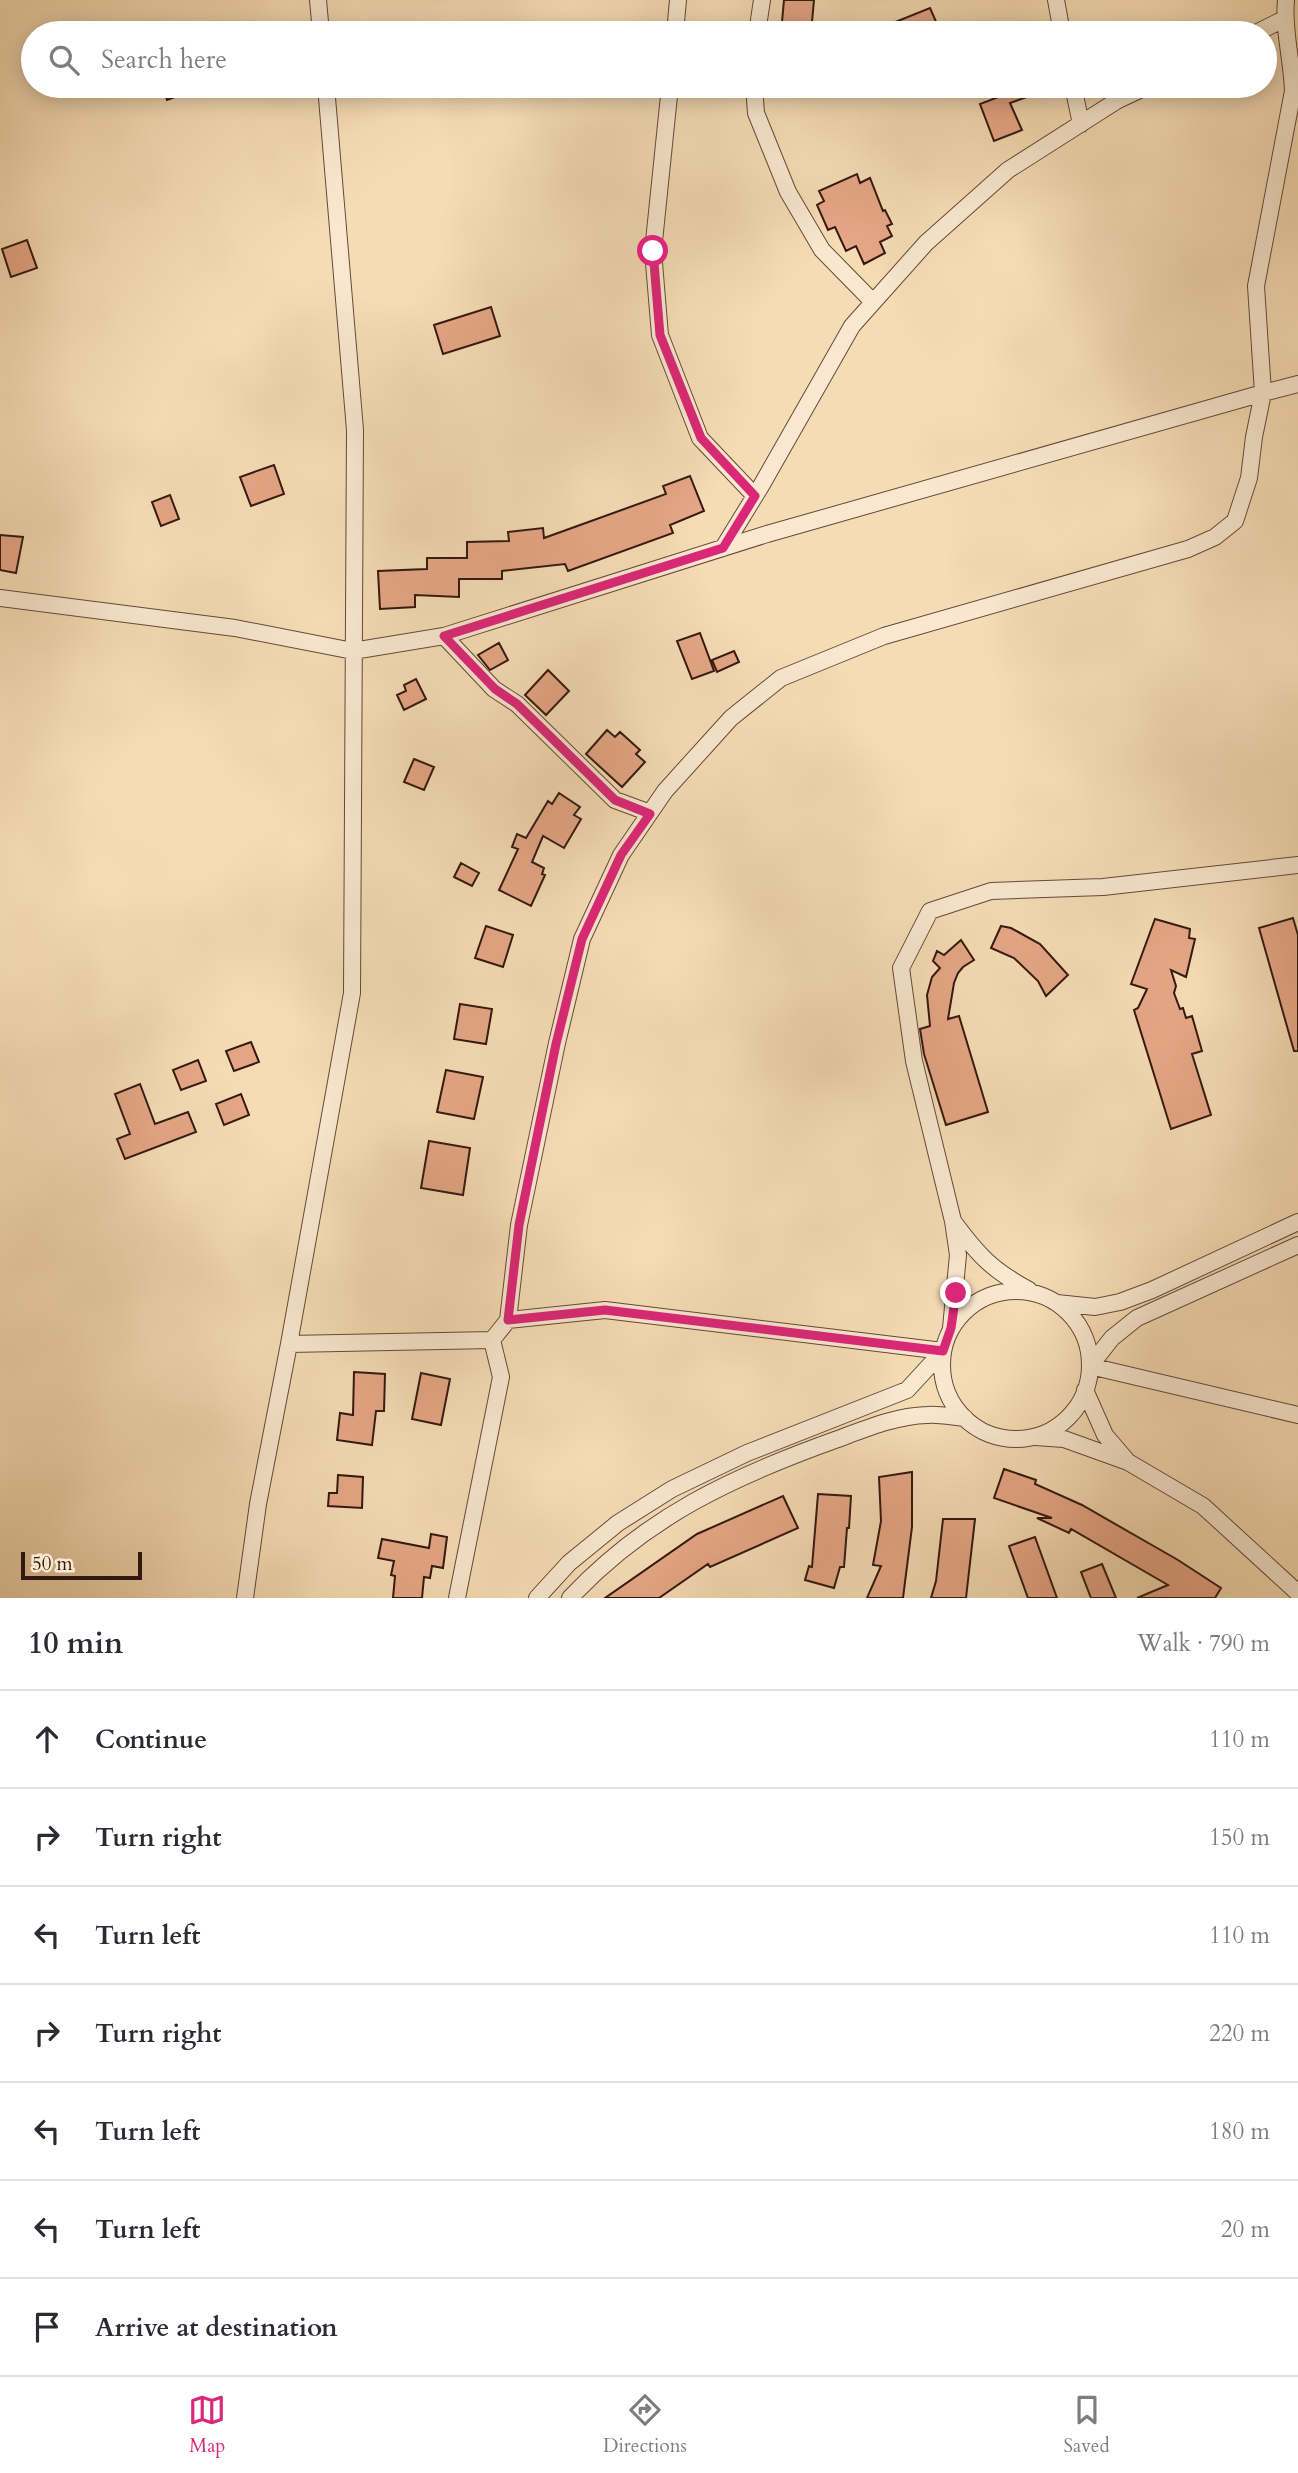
<!DOCTYPE html>
<meta charset="utf-8">
<style>
:root{--surface:#fff;--page:#f2f2f3;--text:#2b2b33;--muted:#7c7c81;--line:#e1e1e2;--accent:#db2777}
body{margin:0;font-family:Cardo,serif;background:var(--page);color:var(--text)}
.scale{position:absolute;left:21px;bottom:18px;width:121px;box-sizing:border-box;padding-left:7px;border:4px solid #33180f;border-top:0;font-size:19px;line-height:24px;white-space:nowrap;color:#33180f;-webkit-text-stroke:5px #f9e8cf;paint-order:stroke}
.stop{position:absolute;width:21px;height:21px;margin:-16px;border:5px solid #db2777;border-radius:50%;background:#fff}
.stop.end{background:#db2777;border-color:#fff;box-shadow:0 2px 7px #0008}
.list{margin:0;padding:0;list-style:none}
h2{display:flex;justify-content:space-between;align-items:center;height:91px;margin:0;padding:0 28px;font-size:30px}
h2 small{font-size:23px;font-weight:400;color:var(--muted)}
.list li{display:grid;grid-template-columns:46px 1fr auto;gap:21px;align-items:center;box-sizing:border-box;height:98px;padding:0 28px;border-top:2px solid var(--line)}
.list b{display:block;font-size:26px;white-space:nowrap}
.list em{font-size:23px;font-style:normal;color:var(--muted)}
.icon{flex:none;width:38px;height:38px;fill:none;stroke:currentColor;stroke-width:2;stroke-linecap:round;stroke-linejoin:round}
.map{position:relative;flex:none;width:1298px;height:1598px;overflow:hidden}
.search{position:absolute;background:var(--surface);box-shadow:0 4px 18px #0003;left:21px;right:21px;top:21px;height:77px;display:flex;align-items:center;gap:18px;box-sizing:border-box;padding:0 24px;border-radius:38px;color:var(--muted);font-size:26px}
.sheet{height:777px;background:var(--surface)}
nav{display:flex;justify-content:space-around;align-items:center;box-sizing:border-box;height:98px;border-top:2px solid var(--line);background:var(--surface);font-size:19px;color:var(--muted)}
nav a{display:grid;justify-items:center;gap:4px}
nav .on{color:var(--accent)}
.map>svg:first-child{display:block}
</style>
<div class="map">
<svg width="1298" height="1598" viewBox="0 0 1298 1598">
<rect width="100%" height="100%" fill="#f6dcb5"/>
<filter id="stains"><feTurbulence type="fractalNoise" baseFrequency=".00286" numOctaves="4"/><feColorMatrix values="0 0 0 0 .2 0 0 0 0 .09 0 0 0 0 .02 0 0 0 .5 -.17"/></filter>
<radialGradient id="worn" r=".72"><stop offset=".6" stop-color="#630" stop-opacity="0"/><stop offset="1" stop-color="#630" stop-opacity=".3"/></radialGradient>
<path fill="#e6a787" stroke="#33180f" stroke-width="2" d="M784 0H814L811 33H781Z
M930 8 941 33H868Z
M162 86H201L202 87 167 100Z
M997 86H1053L1054 87 1010 103 1022 130 994 141 980 104 1001 96Z
M857 174 860 183 870 178 883 211 885 210 892 224 887 226 892 236 880 242 885 253 864 264 856 246 846 251 835 227 828 230 817 205 824 201 819 191Z
M27 240 37 268 11 277 2 249Z
M491 307 500 336 443 354 434 325Z
M274 465 284 494 251 506 240 477Z
M690 476 704 511 670 525 673 533 568 571 565 564 502 571V579H459V597L415 595V607L380 609 378 571 427 569V558H467V542L509 541 508 532 543 528 544 538 666 494 663 486Z
M170 495 179 519 161 526 152 502Z
M0 535 23 537 16 573 0 570Z
M700 633 714 671 692 679 677 641Z
M499 643 508 660 490 670 478 655Z
M734 651 739 662 717 672 712 660Z
M548 670 569 691 546 715 525 695Z
M416 679 426 699 404 710 397 695 406 691 404 685Z
M607 730 615 737 620 732 640 750 636 754 645 762 622 787 586 754Z
M414 759 434 767 424 790 404 782Z
M559 793 580 807 574 815 581 819 564 848 543 836 532 862 544 868 542 874 545 875 531 906 499 890 518 849 512 847 517 834 526 838 548 801 552 804Z
M461 863 479 873 472 886 454 877Z
M1293 918 1298 935V1051H1294L1259 928Z
M1155 919 1190 929 1189 938 1195 939 1186 977 1171 970 1176 986 1174 993 1180 1009 1183 1008 1186 1018 1192 1016 1202 1051 1192 1054 1211 1115 1171 1129 1134 1010 1138 1008 1147 989 1131 984Z
M486 926 513 935 503 967 475 958Z
M1001 926 1011 928 1040 944 1068 975 1046 996 1038 981 1014 958 991 948Z
M961 940 974 960 963 967 958 973 954 983 948 1019 959 1016 988 1112 946 1125 924 1054 920 1029 930 1026 927 995 932 977 940 968 933 961 937 951 944 955Z
M460 1004 492 1009 486 1044 454 1039Z
M251 1042 259 1062 234 1071 226 1051Z
M198 1060 206 1081 181 1090 173 1070Z
M446 1070 483 1077 474 1119 437 1112Z
M140 1084 155 1124 188 1112 196 1132 125 1159 117 1139 130 1134 115 1094Z
M241 1094 249 1115 224 1125 216 1104Z
M429 1141 470 1148 463 1195 421 1188Z
M354 1372 385 1374 384 1411H376L372 1445 337 1440 340 1413 353 1415Z
M421 1373 450 1379 441 1425 412 1419Z
M1004 1469 1036 1480 1035 1484 1082 1505 1178 1560 1221 1588 1215 1598H1137L1168 1585 1071 1529 1069 1533 1037 1518H1052L994 1498Z
M912 1472V1527L903 1598H867L881 1566 873 1565 881 1521 879 1477Z
M338 1475 363 1477 362 1508 328 1506 329 1493H337Z
M818 1494 851 1496 849 1528H847L844 1567H840L834 1588 805 1580 809 1566 812 1567Z
M783 1496 798 1528 710 1567 708 1564 659 1598H605L697 1534Z
M943 1519H975L966 1598H931L936 1581Z
M431 1534 447 1537 443 1568 432 1566 430 1578 424 1577 422 1598H393L395 1576 391 1575 394 1561 378 1558 382 1539 429 1548Z
M1035 1537 1057 1598H1028L1009 1546Z
M1102 1564 1116 1598H1091L1081 1572Z"/>
<g fill="none" stroke-linecap="round" stroke-linejoin="round">
<defs>
<path id="minor" d="M318 0 321 33
M1056 0 1062 33
M675 33 678 0
M757 33 762 0
M1256 33 1284 19
M670 86 653 251 660 335 700 438 755 496
M754 86 756 113 788 192 822 250 873 302
M1073 86 1081 124
M723 548 761 486 852 326 926 243 1008 170 1118 100 1148 86
M0 598 235 628 353 651 444 636 767 534 1263 393 1256 286 1293 91C1292 60 1283 30 1286 0
M444 636 494 689 517 704 615 800 650 813
M953 1221 914 1061 901 968 930 911 991 891 1103 887 1298 865
M1298 1245 1137 1318 1112 1338 1090 1366 1298 1415
M942 1365a74 74 0 1 1 148 0a74 74 0 1 1-148 0Z
M1057 1303 1095 1307 1120 1302 1152 1290 1298 1222
M508 1320 605 1310 943 1351
M951 1328 958 1255 953 1221C978 1255 992 1270 1029 1290
M289 1344 492 1340 508 1320 519 1225 557 1043 582 939 621 855 665 791 731 718 781 678 884 636 1188 549 1215 537 1235 521 1249 478 1254 437 1263 393 1298 384
M1035 1437 1064 1439 1128 1462 1105 1435 1085 1390
M1128 1462 1203 1506 1298 1593
M245 1598 258 1504 289 1344 352 993 355 430 326 86
M457 1598 501 1377 492 1340
M537 1598 569 1563 618 1523 672 1489 747 1453 907 1390 943 1351
M570 1598C646 1517 732 1477 835 1440 865 1429 895 1416 927 1415 939 1414 953 1417 965 1418"/>
</defs>
<use href="#minor" stroke="#644938" stroke-width="18"/>
<use href="#minor" stroke="#f9e8cf" stroke-width="16"/>
</g>
<g fill="none" stroke-linecap="round" stroke-linejoin="round">
<path stroke="#db2777" stroke-width="9" d="M653 251 660 335 701 438 755 496 723 548 444 636 495 689 517 704 615 800 650 814 621 855 582 939 556 1044 519 1225 508 1320 605 1310 943 1351 951 1328 956 1293"/>
</g>
<rect width="100%" height="100%" filter="url(#stains)"/>
<rect width="100%" height="100%" fill="url(#worn)"/>
</svg>
<div class="scale">50 m</div>
<div class="stop" style="left:653px;top:251px"></div>
<div class="stop end" style="left:956px;top:1293px"></div>
<div class="search"><svg class="icon" aria-label="search" viewBox="0 0 24 24"><circle cx="10" cy="10" r="6"/><path d="M15 15l6 6"/></svg>Search here</div>
</div>
<section class="sheet">
<h2>10 min<small>Walk · 790 m</small></h2>
<ul class="list">
<li><svg class="icon" aria-label="ahead" viewBox="0 0 24 24"><path d="M12 20V5M6 11l6-6 6 6"/></svg><div><b>Continue</b></div><em>110 m</em></li>
<li><svg class="icon" aria-label="right" viewBox="0 0 24 24"><path d="M7 20v-9h11M14 6l5 5-5 5"/></svg><div><b>Turn right</b></div><em>150 m</em></li>
<li><svg class="icon" aria-label="left" viewBox="0 0 24 24"><path d="M17 20v-9H6M10 6l-5 5 5 5"/></svg><div><b>Turn left</b></div><em>110 m</em></li>
<li><svg class="icon" aria-label="right" viewBox="0 0 24 24"><path d="M7 20v-9h11M14 6l5 5-5 5"/></svg><div><b>Turn right</b></div><em>220 m</em></li>
<li><svg class="icon" aria-label="left" viewBox="0 0 24 24"><path d="M17 20v-9H6M10 6l-5 5 5 5"/></svg><div><b>Turn left</b></div><em>180 m</em></li>
<li><svg class="icon" aria-label="left" viewBox="0 0 24 24"><path d="M17 20v-9H6M10 6l-5 5 5 5"/></svg><div><b>Turn left</b></div><em>20 m</em></li>
<li><svg class="icon" aria-label="arrive" viewBox="0 0 24 24"><path d="M6 21V4h12l-3 4 3 4H6"/></svg><div><b>Arrive at destination</b></div></li>
</ul>
</section>
<nav>
<a class="on"><svg class="icon" aria-label="map" viewBox="0 0 24 24"><path d="M3 6l6-2 6 2 6-2v14l-6 2-6-2-6 2zM9 4v14M15 6v14"/></svg>Map</a>
<a><svg class="icon" aria-label="directions" viewBox="0 0 24 24"><path d="M12 3l9 9-9 9-9-9zM9 14v-3h6M13 9l2 2-2 2"/></svg>Directions</a>
<a><svg class="icon" aria-label="saved" viewBox="0 0 24 24"><path d="M7 4h10v16l-5-4-5 4z"/></svg>Saved</a>
</nav>
